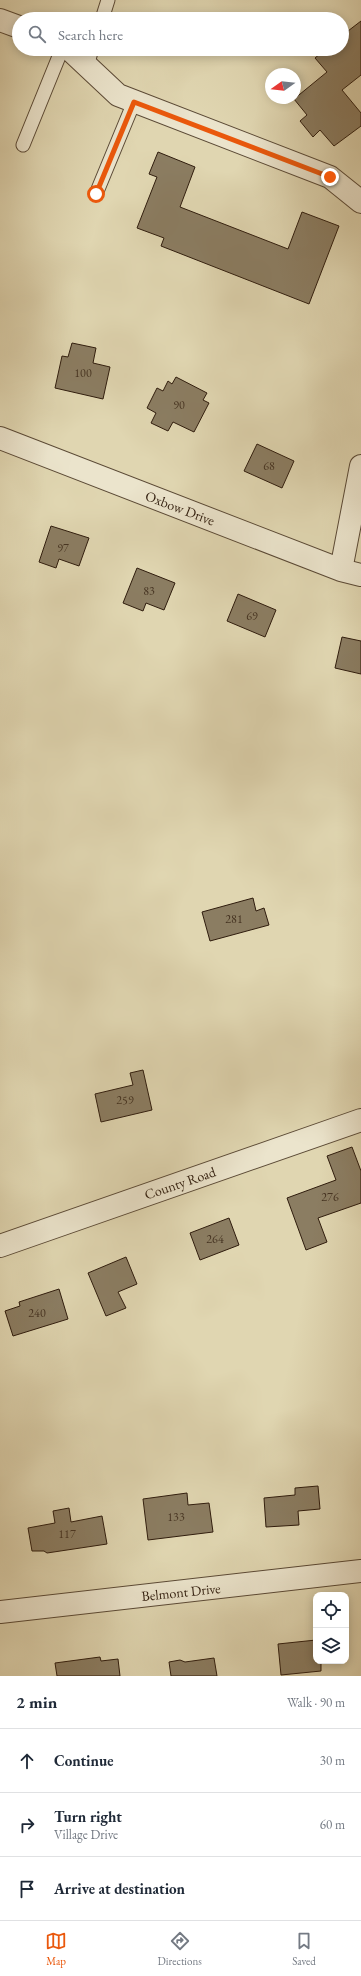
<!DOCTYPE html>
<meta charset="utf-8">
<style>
:root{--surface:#fff;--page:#f2f2f3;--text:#1f2937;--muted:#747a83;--line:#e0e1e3;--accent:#ea580c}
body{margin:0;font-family:"EB Garamond",serif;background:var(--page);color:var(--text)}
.controls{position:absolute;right:12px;bottom:12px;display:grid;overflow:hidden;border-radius:8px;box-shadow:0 2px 10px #0003}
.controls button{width:36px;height:36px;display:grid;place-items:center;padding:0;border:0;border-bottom:1px solid var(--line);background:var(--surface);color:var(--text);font:20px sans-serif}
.compass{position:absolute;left:265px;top:68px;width:36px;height:36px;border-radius:50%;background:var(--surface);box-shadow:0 2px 10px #0003;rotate:255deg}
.stop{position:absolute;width:12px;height:12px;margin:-9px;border:3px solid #ea580c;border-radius:50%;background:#fff}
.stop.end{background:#ea580c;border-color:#fff;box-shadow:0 1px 4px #0008}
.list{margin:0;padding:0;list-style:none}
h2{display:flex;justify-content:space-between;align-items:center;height:52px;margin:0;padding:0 16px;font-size:17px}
h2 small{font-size:13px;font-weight:400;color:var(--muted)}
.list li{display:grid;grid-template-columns:26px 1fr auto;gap:12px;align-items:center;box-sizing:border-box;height:64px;padding:0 16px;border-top:1px solid var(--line)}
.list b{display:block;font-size:15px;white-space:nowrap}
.list p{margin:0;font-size:13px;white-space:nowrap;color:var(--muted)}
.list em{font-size:13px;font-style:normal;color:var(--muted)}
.icon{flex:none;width:22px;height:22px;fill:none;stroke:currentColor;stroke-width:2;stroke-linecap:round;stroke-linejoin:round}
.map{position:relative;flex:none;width:361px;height:1676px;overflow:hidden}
.search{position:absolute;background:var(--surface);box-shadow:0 2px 10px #0003;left:12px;right:12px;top:12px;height:44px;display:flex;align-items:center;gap:10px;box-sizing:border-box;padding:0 14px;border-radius:22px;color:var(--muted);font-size:15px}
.sheet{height:244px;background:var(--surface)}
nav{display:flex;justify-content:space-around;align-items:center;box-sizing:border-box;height:56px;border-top:1px solid var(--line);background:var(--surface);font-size:11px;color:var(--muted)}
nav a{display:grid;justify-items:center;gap:2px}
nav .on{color:var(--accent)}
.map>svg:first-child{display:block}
</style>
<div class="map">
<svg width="361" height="1676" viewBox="0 0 361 1676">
<rect width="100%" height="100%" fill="#e0d6b1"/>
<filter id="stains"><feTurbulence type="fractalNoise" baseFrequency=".005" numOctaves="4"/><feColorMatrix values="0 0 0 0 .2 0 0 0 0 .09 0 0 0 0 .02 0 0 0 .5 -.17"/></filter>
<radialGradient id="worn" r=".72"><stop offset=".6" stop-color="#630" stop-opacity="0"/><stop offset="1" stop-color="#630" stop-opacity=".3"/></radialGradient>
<path fill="#8b7d62" stroke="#2f1c0d" d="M361 21V75L342 90 361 113V126L334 146 320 130 313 137 300 121 307 115 294 99 327 72 315 58 326 49H342V24L348 31Z
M158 152 195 167 180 207 288 249 302 212 339 226 309 304 161 246 164 238 137 228 157 177 149 174Z
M72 343 96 348 93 363 110 367 103 399 55 388 62 356 68 357Z
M176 377 207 393 203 400 209 403 194 432 173 422 168 431 151 423 156 413 147 408 157 388 163 391 168 381 172 384Z
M257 444 294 461 282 488 244 471Z
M51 526 89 538 79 566 59 559 56 568 39 562Z
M137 568 175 583 164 610 146 603 143 611 123 603Z
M238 594 276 610 265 637 227 621Z
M342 637 361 641V674L335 668Z
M253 898 256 911 264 908 269 925 210 941 202 912Z
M143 1070 152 1110 101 1122 95 1094 133 1085 130 1073Z
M352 1147 361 1171V1203L318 1218 327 1242 306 1250 287 1198 336 1180 327 1156Z
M229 1218 239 1245 200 1260 190 1233Z
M126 1257 137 1284 118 1292 126 1308 106 1316 88 1273Z
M59 1289 68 1319 13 1336 5 1311 20 1306 19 1302Z
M318 1486 320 1509 298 1511 299 1525 266 1527 264 1498 295 1495V1488Z
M187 1493 188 1505 209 1503 213 1532 148 1540 143 1499Z
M69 1508 71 1522 102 1516 107 1544 47 1553 44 1551H32L28 1528 55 1523 53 1511Z
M316 1640V1661H321V1671L281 1675 278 1644Z
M100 1657 101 1661 118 1659 120 1676H57L55 1663Z
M214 1658 217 1676H171L169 1662 180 1660 185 1662Z"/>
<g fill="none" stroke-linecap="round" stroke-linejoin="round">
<defs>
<path id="service" d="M102 19 108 0
M87 66 92 49
M23 145 62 49
M96 194 134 102"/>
<path id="minor" d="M0 20 19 27
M69 49 118 95 330 177 361 202
M0 438 341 570 361 575
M341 570 361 466
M0 1246 361 1120
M0 1612 361 1571"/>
</defs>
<use href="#service" stroke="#5b4a36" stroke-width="15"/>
<use href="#minor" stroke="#5b4a36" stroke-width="24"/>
<use href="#service" stroke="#ebe4cc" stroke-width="13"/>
<use href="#minor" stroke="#ebe4cc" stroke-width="22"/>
</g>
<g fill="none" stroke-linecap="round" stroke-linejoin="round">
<path stroke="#ea580c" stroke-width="5" d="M96 194 134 102 330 177"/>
</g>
<g text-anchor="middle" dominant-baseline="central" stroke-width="3" stroke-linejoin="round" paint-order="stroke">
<g font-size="12" fill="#463422">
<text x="83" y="373">100</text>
<text x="179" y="405">90</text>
<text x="269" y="466">68</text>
<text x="63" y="548">97</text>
<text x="149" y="591">83</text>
<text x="252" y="616">69</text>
<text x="234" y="919">281</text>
<text x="125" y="1100">259</text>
<text x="330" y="1197">276</text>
<text x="215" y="1239">264</text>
<text x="37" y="1313">240</text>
<text x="176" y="1517">133</text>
<text x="67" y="1534">117</text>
</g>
<g font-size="14" fill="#2f1c0d" stroke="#ebe4cc">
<text transform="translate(180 508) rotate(21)">Oxbow Drive</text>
<text transform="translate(180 1183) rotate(-19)">County Road</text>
<text transform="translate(181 1592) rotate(-6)">Belmont Drive</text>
</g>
</g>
<rect width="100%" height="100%" filter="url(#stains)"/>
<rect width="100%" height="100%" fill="url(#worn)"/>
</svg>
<div class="controls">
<button><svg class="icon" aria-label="locate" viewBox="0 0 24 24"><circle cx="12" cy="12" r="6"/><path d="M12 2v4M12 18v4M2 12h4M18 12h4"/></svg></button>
<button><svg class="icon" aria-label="layers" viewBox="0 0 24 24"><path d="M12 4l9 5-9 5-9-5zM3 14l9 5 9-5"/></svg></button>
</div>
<svg class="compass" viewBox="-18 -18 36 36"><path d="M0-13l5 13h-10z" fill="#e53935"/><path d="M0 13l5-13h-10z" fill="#747a83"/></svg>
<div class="stop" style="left:96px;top:194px"></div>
<div class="stop end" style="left:330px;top:177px"></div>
<div class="search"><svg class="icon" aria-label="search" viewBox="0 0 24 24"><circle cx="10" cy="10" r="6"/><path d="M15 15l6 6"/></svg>Search here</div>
</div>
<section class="sheet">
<h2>2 min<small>Walk · 90 m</small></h2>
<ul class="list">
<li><svg class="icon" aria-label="ahead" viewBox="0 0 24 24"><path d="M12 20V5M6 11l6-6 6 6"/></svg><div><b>Continue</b></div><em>30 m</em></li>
<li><svg class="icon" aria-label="right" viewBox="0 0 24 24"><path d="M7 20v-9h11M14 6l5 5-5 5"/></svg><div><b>Turn right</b><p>Village Drive</p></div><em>60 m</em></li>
<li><svg class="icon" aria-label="arrive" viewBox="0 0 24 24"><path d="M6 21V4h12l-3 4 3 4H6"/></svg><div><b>Arrive at destination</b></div></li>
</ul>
</section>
<nav>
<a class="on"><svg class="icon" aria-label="map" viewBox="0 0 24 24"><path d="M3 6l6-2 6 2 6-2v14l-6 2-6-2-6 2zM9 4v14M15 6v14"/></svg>Map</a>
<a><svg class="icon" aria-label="directions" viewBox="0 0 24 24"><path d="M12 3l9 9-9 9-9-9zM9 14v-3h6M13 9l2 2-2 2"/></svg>Directions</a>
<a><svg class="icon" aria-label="saved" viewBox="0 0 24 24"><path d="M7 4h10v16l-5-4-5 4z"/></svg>Saved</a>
</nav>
